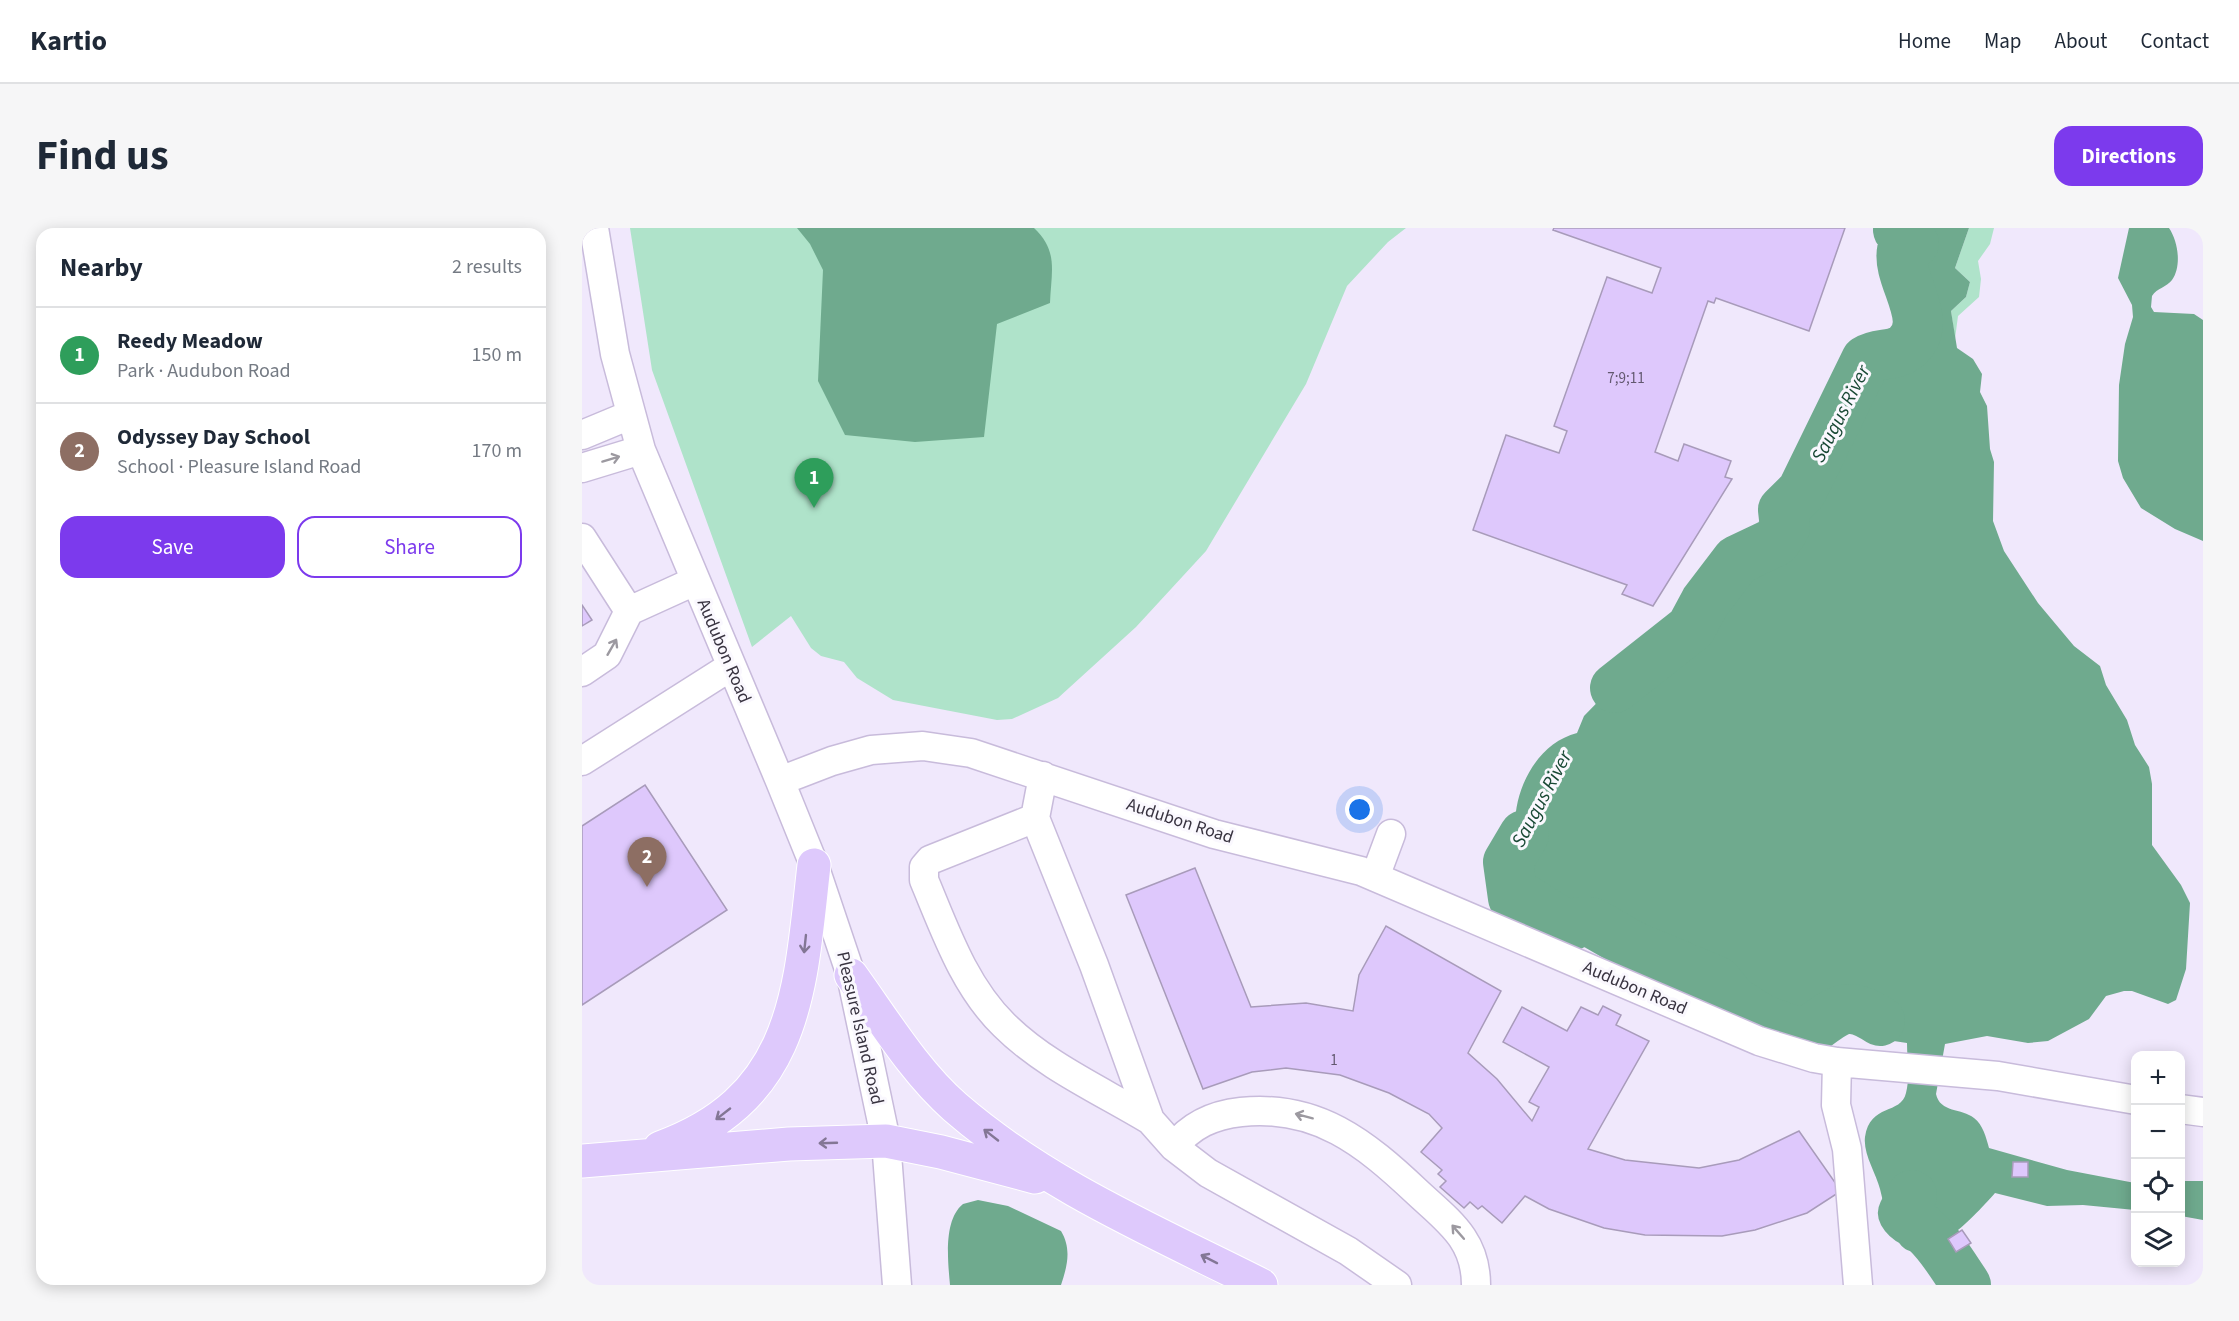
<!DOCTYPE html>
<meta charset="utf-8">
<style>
:root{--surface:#fff;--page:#f6f6f7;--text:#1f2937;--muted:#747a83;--line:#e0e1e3;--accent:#7c3aed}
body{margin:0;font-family:"Source Sans 3",sans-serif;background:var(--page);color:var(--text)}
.controls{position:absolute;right:18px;bottom:18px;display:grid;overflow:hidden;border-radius:12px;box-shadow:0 3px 15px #0003}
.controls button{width:54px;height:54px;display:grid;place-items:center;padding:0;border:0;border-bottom:2px solid var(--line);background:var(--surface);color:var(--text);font:30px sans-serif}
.you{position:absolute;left:778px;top:582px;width:21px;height:21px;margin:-15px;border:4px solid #fff;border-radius:50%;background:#1a73e8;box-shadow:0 0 0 9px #1a73e833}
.badge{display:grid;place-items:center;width:39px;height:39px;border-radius:50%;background:var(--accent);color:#fff;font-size:20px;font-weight:700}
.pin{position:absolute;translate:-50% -50px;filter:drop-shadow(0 2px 3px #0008)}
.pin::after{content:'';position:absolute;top:32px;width:21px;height:18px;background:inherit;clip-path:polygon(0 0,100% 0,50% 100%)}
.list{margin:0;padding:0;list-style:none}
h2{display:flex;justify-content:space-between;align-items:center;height:78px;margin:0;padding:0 24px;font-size:26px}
h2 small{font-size:20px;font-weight:400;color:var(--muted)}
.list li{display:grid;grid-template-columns:39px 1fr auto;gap:18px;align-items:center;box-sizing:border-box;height:96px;padding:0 24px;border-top:2px solid var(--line)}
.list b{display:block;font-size:22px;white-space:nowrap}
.list p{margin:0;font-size:20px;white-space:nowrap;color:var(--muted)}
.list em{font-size:20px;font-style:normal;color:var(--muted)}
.actions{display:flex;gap:12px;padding:18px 24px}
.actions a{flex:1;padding:14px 0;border:2px solid var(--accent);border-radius:18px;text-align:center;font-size:21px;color:var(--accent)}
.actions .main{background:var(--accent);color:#fff}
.icon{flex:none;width:33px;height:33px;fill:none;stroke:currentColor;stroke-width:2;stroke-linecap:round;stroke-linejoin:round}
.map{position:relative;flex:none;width:1621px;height:1057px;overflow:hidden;border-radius:18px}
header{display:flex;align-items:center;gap:36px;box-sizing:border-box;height:84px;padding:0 30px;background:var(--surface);border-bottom:2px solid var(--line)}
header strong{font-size:28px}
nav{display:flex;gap:33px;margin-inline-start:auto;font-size:21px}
.intro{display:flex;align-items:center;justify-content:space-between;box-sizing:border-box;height:144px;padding:0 36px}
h1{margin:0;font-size:42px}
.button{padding:15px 27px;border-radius:18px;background:var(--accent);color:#fff;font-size:21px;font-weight:700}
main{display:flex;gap:36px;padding:0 36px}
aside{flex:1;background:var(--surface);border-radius:18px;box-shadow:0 3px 15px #0003}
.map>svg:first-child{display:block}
</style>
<header>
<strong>Kartio</strong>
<nav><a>Home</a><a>Map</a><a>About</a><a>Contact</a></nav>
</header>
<div class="intro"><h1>Find us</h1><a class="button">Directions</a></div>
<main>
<aside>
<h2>Nearby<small>2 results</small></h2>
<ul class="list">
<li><span class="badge" style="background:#2e9e5b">1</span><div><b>Reedy Meadow</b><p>Park · Audubon Road</p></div><em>150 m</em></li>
<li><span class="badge" style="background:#8d6e63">2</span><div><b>Odyssey Day School</b><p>School · Pleasure Island Road</p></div><em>170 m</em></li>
</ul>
<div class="actions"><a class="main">Save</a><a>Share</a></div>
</aside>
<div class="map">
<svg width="1621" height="1057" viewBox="0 0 1621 1057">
<rect width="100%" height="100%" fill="#f0e8fc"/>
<path fill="#afe3ca" d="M48 0H824L806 14 765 58 724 156 624 323 554 399 476 470 430 491 415 492 311 472 275 450 262 434 239 428 229 420 209 388 170 419 70 142Z
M1306 0H1335L1326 58 1351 72 1338 113 1333 117 1340 100 1330 70 1325 66 1308 65 1312 28Z
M1387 0H1412L1408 16 1396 33 1399 51 1397 69 1376 88 1373 111 1369 83 1384 69 1388 54 1373 40Z"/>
<path fill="#6faa8e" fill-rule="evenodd" d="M215 0H452C477 23 469 45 468 75L415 96 402 209 333 214 263 207 236 153 241 42 228 16Z
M1335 0H1387L1373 40 1388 54 1384 69 1369 83 1375 120 1391 131 1400 146 1398 164 1405 178 1408 221 1412 234 1411 293 1422 323 1456 375 1492 418 1518 438 1524 457 1545 492 1553 517 1567 539 1570 556V617L1599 657 1608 675 1604 741 1594 772 1586 776 1550 763H1542L1524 768 1507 791 1466 813 1446 815 1405 808 1363 816 1354 866C1358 885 1380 880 1392 890 1401 897 1404 909 1407 920L1485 942 1553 955V982L1501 977 1465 978 1413 965C1398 982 1341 1046 1318 1016 1305 1000 1303 980 1298 961 1294 945 1281 926 1283 909 1288 875 1319 887 1324 865 1328 850 1325 830 1325 815L1305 812 1289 799 1278 798 1263 802 1151 773 1099 746 1073 739 1050 723 1034 717 993 693 930 668 922 648 920 629 934 609C928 569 952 516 995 505L1002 488 1041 448 1067 416C1094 419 1099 418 1119 399L1184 312 1191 298 1204 284 1217 278 1226 267 1251 221 1275 186 1300 119 1333 117 1338 113 1351 72 1326 58 1320 44 1334 21ZM1431 934H1446V949H1430Z
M1547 0H1587C1596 13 1600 38 1590 52 1585 59 1575 60 1570 68L1569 79 1572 84 1612 86 1621 92V313L1593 301 1559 280 1541 250 1536 233 1537 157 1543 116 1551 89 1550 77 1536 50Z
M1599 953H1621V992L1599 988Z
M396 972 426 978 479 1003C490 1021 485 1039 479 1057H368C366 1034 361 992 381 976Z"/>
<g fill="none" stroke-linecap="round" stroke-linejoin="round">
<path stroke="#6faa8e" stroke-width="50" d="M1033 460 1109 400 1123 374 1155 332 1193 314 1203 300 1201 282 1220 263 1284 132C1296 124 1310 129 1323 120 1356 95 1314 51 1320 22L1332 15 1316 2 1318 0
M942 607 926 634 931 670 944 672 987 699 997 694H1009L1049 717 1135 753 1150 772 1178 790 1206 801 1226 804C1256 782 1264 771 1298 793
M1330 967 1321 985C1326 994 1332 993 1339 999 1357 1014 1371 1038 1384 1057"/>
</g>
<path fill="#dec8fc" stroke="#a89bba" stroke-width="1.5" d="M972 0H1263L1227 103 1134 70 1132 75 1126 73 1073 224 1096 233 1102 216 1149 233 1143 249 1150 251 1071 378 1040 366 1045 357 891 302 924 207 977 225 985 203 972 198 1025 49 1070 65 1079 40 971 2Z
M0 377 10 392 0 398Z
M63 557 145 682 0 777V598Z
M613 640 669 779 724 775 771 783 777 747 804 698 919 763 886 825 915 851 950 893 957 879 947 874 967 839 921 814 940 779 985 803 999 779 1016 787 1021 778 1039 787 1034 797 1067 813 1006 921 1043 932 1117 940 1157 932 1217 903 1259 963 1225 985 1173 1002 1140 1008 1063 1007 1022 1000 967 981 943 968 920 995 900 978 896 981 888 974 882 980 858 959 864 953 856 946 860 942 839 924 860 900 847 886 807 865 758 847 704 840 670 844 621 861 544 667Z
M1431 934H1446V949H1430Z
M1380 1002 1389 1015 1374 1024 1366 1011Z"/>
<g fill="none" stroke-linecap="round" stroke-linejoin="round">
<defs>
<path id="minor" d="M12 0 33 126 59 222 198 553 232 637 269 747 304 913 315 1057
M0 207 48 187
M0 240 59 222
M0 310 47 383
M0 444 25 427 47 383 113 353
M0 533 148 439
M461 548 453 590 512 737 568 892 592 919 626 945 766 1023 815 1057
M198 553 250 533 289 522 341 518 389 525 632 606 779 643 1177 813 1232 830 1255 834 1416 848 1554 872
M453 590 348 632 342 639V652C363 702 382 758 422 797 462 837 520 863 568 892
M793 649 809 606
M1255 834 1254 877 1265 921 1276 1057
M1598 881 1621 884
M592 919C609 897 631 887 659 884 735 876 783 915 835 964 866 993 894 1011 894 1057"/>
<path id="highway" d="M269 747C301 791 332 843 373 879 463 957 574 1004 679 1057
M78 920C216 870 218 762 232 637
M0 933 207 916 304 913 359 924 453 949"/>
</defs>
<use href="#minor" stroke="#c8bbdb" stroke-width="31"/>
<use href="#highway" stroke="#fff" stroke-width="35"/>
<use href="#minor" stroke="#fff" stroke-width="28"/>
<use href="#highway" stroke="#dec9fc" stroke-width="33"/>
</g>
<defs><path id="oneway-shaft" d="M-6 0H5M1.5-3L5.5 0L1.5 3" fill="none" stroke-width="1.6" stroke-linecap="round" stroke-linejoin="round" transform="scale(1.5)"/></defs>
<g stroke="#9c99a0">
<use href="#oneway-shaft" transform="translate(29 231) rotate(-17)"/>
<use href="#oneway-shaft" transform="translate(30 419) rotate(-60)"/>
<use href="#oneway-shaft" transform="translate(722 888) rotate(-165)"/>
<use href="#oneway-shaft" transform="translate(876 1004) rotate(-131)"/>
</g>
<g stroke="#837695">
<use href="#oneway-shaft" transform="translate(223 716) rotate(96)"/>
<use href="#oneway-shaft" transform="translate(141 886) rotate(142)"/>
<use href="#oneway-shaft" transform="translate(409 907) rotate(-142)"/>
<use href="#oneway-shaft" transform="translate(246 915) rotate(178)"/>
<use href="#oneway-shaft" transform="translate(627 1031) rotate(-153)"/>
</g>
<g text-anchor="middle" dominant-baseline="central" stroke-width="6" stroke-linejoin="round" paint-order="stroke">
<g font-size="15" fill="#62586f">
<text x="1044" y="150">7;9;11</text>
<text x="752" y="832">1</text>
</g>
<g font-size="18" fill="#383340" stroke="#faf8fe">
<text transform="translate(142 423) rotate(67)">Audubon Road</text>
<text transform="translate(598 593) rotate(18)">Audubon Road</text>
<text transform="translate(1053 760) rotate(23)">Audubon Road</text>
<text transform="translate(278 800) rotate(77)">Pleasure Island Road</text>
</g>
<g font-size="20" font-style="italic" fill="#194935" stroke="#faf8fe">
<text transform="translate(1259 186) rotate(-63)">Saugus River</text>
<text transform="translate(960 571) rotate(-62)">Saugus River</text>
</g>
</g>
</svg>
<div class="controls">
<button>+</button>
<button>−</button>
<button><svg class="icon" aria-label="locate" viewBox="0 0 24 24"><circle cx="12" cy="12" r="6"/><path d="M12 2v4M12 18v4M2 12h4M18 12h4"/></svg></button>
<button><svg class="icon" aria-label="layers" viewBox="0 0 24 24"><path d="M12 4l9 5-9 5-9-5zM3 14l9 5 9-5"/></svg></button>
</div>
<div class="you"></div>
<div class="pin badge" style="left:232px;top:280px;background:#2e9e5b">1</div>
<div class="pin badge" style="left:65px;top:659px;background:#8d6e63">2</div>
</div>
</main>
